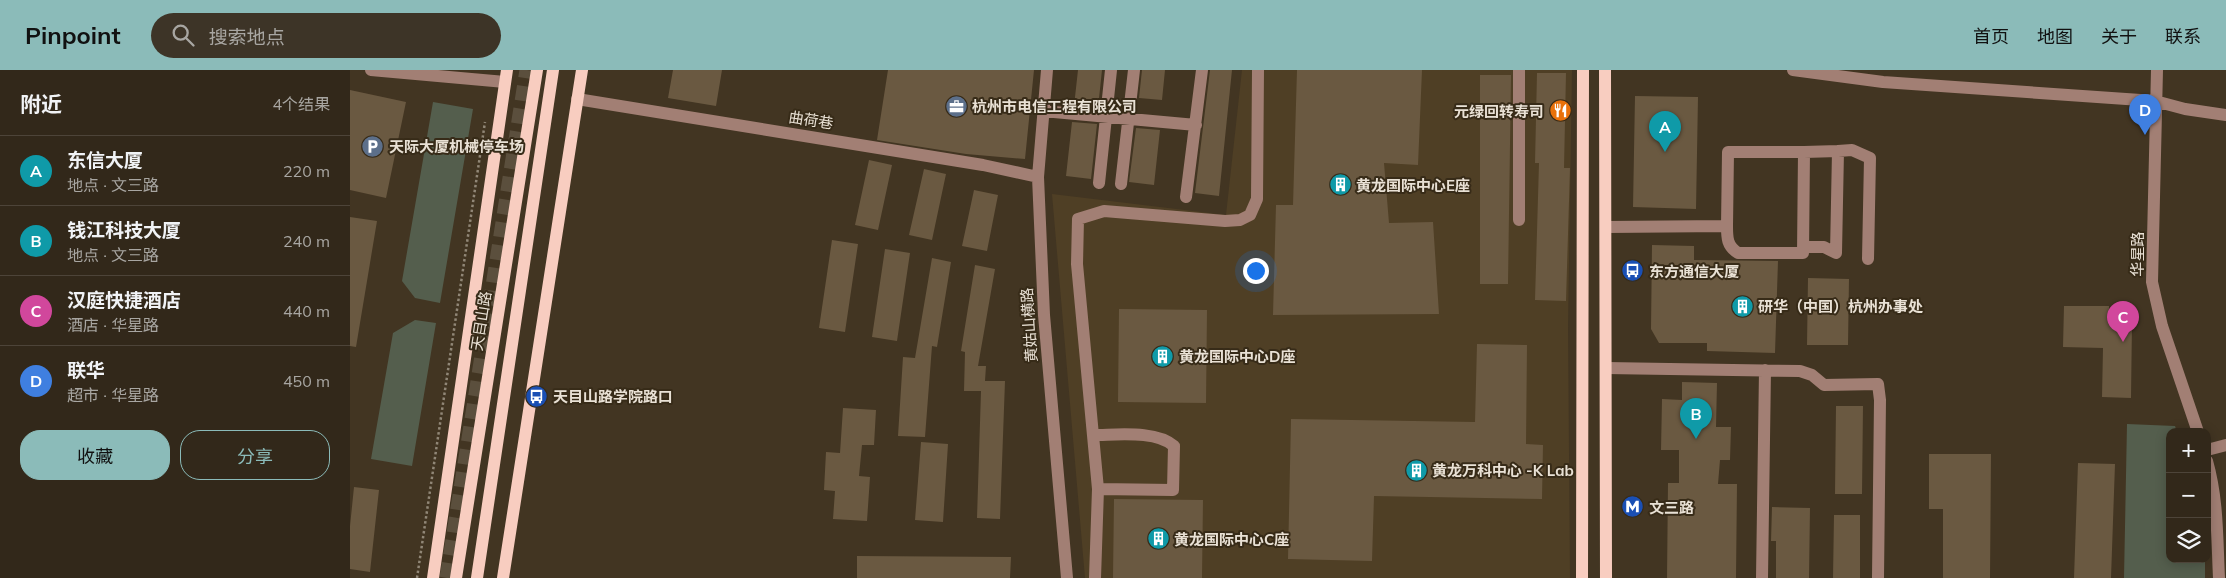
<!DOCTYPE html>
<html lang="zh">
<meta charset="utf-8">
<style>
:root{--surface:#32281a;--page:#3d3427;--text:#f1f3f6;--muted:#a8a6a2;--line:#4d4439;--accent:#8bbbb9}
body{margin:0;font-family:Mulish,"Noto Sans SC",sans-serif;background:var(--page);color:var(--text)}
.controls{position:absolute;right:15px;bottom:15px;display:grid;overflow:hidden;border-radius:10px;box-shadow:0 2px 12px #0003}
.controls button{width:45px;height:45px;display:grid;place-items:center;padding:0;border:0;border-bottom:1px solid var(--line);background:var(--surface);color:var(--text);font:25px sans-serif}
.you{position:absolute;left:905px;top:200px;width:18px;height:18px;margin:-12px;border:4px solid #fff;border-radius:50%;background:#1a73e8;box-shadow:0 0 0 8px #1a73e833}
.badge{display:grid;place-items:center;width:32px;height:32px;border-radius:50%;background:var(--accent);color:#fff;font-size:16px;font-weight:700}
.pin{position:absolute;translate:-50% -41px;filter:drop-shadow(0 1px 2px #0008)}
.pin::after{content:'';position:absolute;top:26px;width:18px;height:15px;background:inherit;clip-path:polygon(0 0,100% 0,50% 100%)}
.list{margin:0;padding:0;list-style:none}
h2{display:flex;justify-content:space-between;align-items:center;height:65px;margin:0;padding:0 20px;font-size:21px}
h2 small{font-size:16px;font-weight:400;color:var(--muted)}
.list li{display:grid;grid-template-columns:32px 1fr auto;gap:15px;align-items:center;box-sizing:border-box;height:70px;padding:0 20px;border-top:1px solid var(--line)}
.list b{display:block;font-size:19px;white-space:nowrap}
.list p{margin:0;font-size:16px;white-space:nowrap;color:var(--muted)}
.list em{font-size:16px;font-style:normal;color:var(--muted)}
.actions{display:flex;gap:10px;padding:15px 20px}
.actions a{flex:1;padding:11px 0;border:1px solid var(--accent);border-radius:20px;text-align:center;font-size:18px;color:var(--accent)}
.actions .main{background:var(--accent);color:#111}
.icon{flex:none;width:28px;height:28px;fill:none;stroke:currentColor;stroke-width:2;stroke-linecap:round;stroke-linejoin:round}
.map{position:relative;flex:none;width:1876px;height:508px;overflow:hidden}
header{display:flex;align-items:center;gap:30px;box-sizing:border-box;height:70px;padding:0 25px;background:var(--accent);color:#111}
header strong{font-size:24px}
nav{display:flex;gap:28px;margin-inline-start:auto;font-size:18px}
.search{width:350px;height:45px;background:var(--page);display:flex;align-items:center;gap:12px;box-sizing:border-box;padding:0 18px;border-radius:28px;color:var(--muted);font-size:19px}
main{display:flex}
aside{flex:1;background:var(--surface)}
.map>svg:first-child{display:block}
</style>
<header>
<strong>Pinpoint</strong>
<div class="search"><svg class="icon" aria-label="search" viewBox="0 0 24 24"><circle cx="10" cy="10" r="6"/><path d="M15 15l6 6"/></svg>搜索地点</div>
<nav><a>首页</a><a>地图</a><a>关于</a><a>联系</a></nav>
</header>
<main>
<aside>
<h2>附近<small>4个结果</small></h2>
<ul class="list">
<li><span class="badge" style="background:#0f9aa8">A</span><div><b>东信大厦</b><p>地点 · 文三路</p></div><em>220 m</em></li>
<li><span class="badge" style="background:#0f9aa8">B</span><div><b>钱江科技大厦</b><p>地点 · 文三路</p></div><em>240 m</em></li>
<li><span class="badge" style="background:#d1479c">C</span><div><b>汉庭快捷酒店</b><p>酒店 · 华星路</p></div><em>440 m</em></li>
<li><span class="badge" style="background:#3f7fe0">D</span><div><b>联华</b><p>超市 · 华星路</p></div><em>450 m</em></li>
</ul>
<div class="actions"><a class="main">收藏</a><a>分享</a></div>
</aside>
<div class="map">
<svg width="1876" height="508" viewBox="0 0 1876 508">
<rect width="100%" height="100%" fill="#423522"/>
<path fill="#4f3f25" d="M892 0H1222L1218 257 1220 508H735L702 124 876 145Z"/>
<path fill="#545e4d" d="M83 32 123 39 90 233 65 228 52 211Z
M65 250 86 253 62 396 21 389 43 263Z
M1777 354 1825 356 1827 362H1820V489H1855V508H1774Z"/>
<path fill="#6a5941" d="M323 0H372L366 36 318 28Z
M538 0H684L675 89 616 84 527 70Z
M728 0H752L748 38 724 36Z
M792 0H815L812 30 789 28Z
M860 0H882L869 126 845 123Z
M947 0H1072L1068 95 1034 93 1039 153 1083 152 1089 244 923 245 926 135H943Z
M1187 3H1216L1214 98H1220L1216 231 1185 230 1189 93H1185Z
M1130 5H1161L1158 214H1130Z
M0 20 56 32 36 128 0 120Z
M1285 26 1348 27 1346 139 1283 137Z
M722 52 747 54 741 109 716 106Z
M786 58 810 60 804 115 779 112Z
M519 90 542 95 528 160 505 155Z
M574 99 596 104 582 170 559 165Z
M624 120 648 125 637 181 612 176Z
M0 147 27 151 6 277 0 276Z
M482 170 508 174 495 262 469 258Z
M1302 175 1344 176V190L1428 191 1425 283 1357 281V273H1309L1301 259Z
M535 179 560 183 547 271 522 267Z
M582 188 601 192 587 277 582 276 575 367 548 366 553 287 565 288Z
M625 195 645 199 628 296H636L635 311H655L650 449 627 448 631 321H614L615 282 611 281Z
M1458 208 1499 209 1498 275H1457Z
M1714 236H1759V251L1782 252 1781 328 1752 327 1753 278 1713 277Z
M769 239 857 240 856 333 768 332Z
M1127 274 1177 275 1176 374 1193 375 1192 429 1024 426 1022 491 938 489 941 349 1125 352Z
M1332 312 1367 313 1366 357H1381L1380 390H1370L1368 414H1387L1386 508H1317L1318 413H1329V380H1311L1312 329 1332 330Z
M1486 336H1513L1512 424H1485Z
M493 338 526 340 524 375H512L509 406 520 407 517 451 483 449 485 421 474 420 476 382 490 383Z
M571 372 598 374 593 452 565 450Z
M1579 384H1641L1640 508H1593V439H1579Z
M1728 393 1765 394 1761 508H1724Z
M4 417 29 420 20 502 0 499V456Z
M764 429 853 430 852 508H763Z
M1422 437 1460 438 1459 508H1426V471H1421Z
M1484 445H1510V508H1483Z
M507 486 661 487 660 508H507Z"/>
<g fill="none" stroke-linecap="round" stroke-linejoin="round">
<path stroke="#5b4f3d" stroke-width="15" stroke-dasharray="15 8" stroke-linecap="butt" d="M97 508 177 0"/>
<path stroke="#918777" stroke-width="2.5" stroke-dasharray="2.5 2.5" stroke-linecap="butt" d="M67 508 135 52"/>
<path stroke="#a27f74" stroke-width="12" d="M21 0 155 12
M697 0 688 107 694 245 717 508
M1169 0V150
M1443 0 1533 12 1805 31 1835 39 1876 45
M1807 0 1802 212 1812 256 1848 362
M227 29 633 95 688 107
M693 41 846 55
M1488 81 1502 80 1520 88 1518 189
M749 113 761 0
M771 114 784 0
M836 127 852 0
M1256 157 1377 156C1377 168 1377 176 1388 183H1453L1454 82H1378L1377 156
M1453 177H1474L1486 183 1488 81 1454 82
M1256 298 1450 301 1462 305 1474 315 1528 314 1530 330 1528 508
M743 365C767 365 806 360 824 376L823 420 748 419
M1857 380 1876 375
M1857 391C1868 430 1867 468 1869 508
M745 508 748 419 727 194 728 149 754 141 875 151 890 150 900 145 907 129 908 0
M1412 508 1415 300"/>
<path stroke="#f8cdc0" stroke-width="12" d="M1255 0 1256 508
M83 508 157 0
M106 508 187 0
M127 508 203 0
M153 508 232 0
M1232 508 1233 0"/>
</g>
<defs>
<symbol id="office-disc" viewBox="-11 -11 22 22"><circle r="9.5" fill="#5c6f8a" stroke="#372b18"/><path d="M-6-3h4V-5.5h4V-3h4V5H-6ZM-1-4.5V-3h2v-1.5ZM-6 0V1H6V0Z" fill="#fff"/></symbol>
<symbol id="restaurant-disc" viewBox="-11 -11 22 22"><circle r="9.5" fill="#e8710a" stroke="#372b18"/><path d="M-5-6h1v4h1v-4h1v4h1v-4h1v5L-1.5 .5V6h-2V.5L-5-1ZM5-6V6H3V1.5H1.5Q1.5-4 5-6Z" fill="#fff"/></symbol>
<symbol id="parking-disc" viewBox="-11 -11 22 22"><circle r="9.5" fill="#5c6f8a" stroke="#372b18"/><path d="M-3.5-5.5H1a3.5 3.5 0 0 1 0 7H-1V5.5H-3.5ZM-1-3.4V-.6H.8a1.4 1.4 0 0 0 0-2.8Z" fill="#fff"/></symbol>
<symbol id="building-disc" viewBox="-11 -11 22 22"><circle r="9.5" fill="#0f9aa8" stroke="#372b18"/><path d="M-4-6H4V6H1V3H-1V6H-4ZM-2.5-4.3h1.7v1.8h-1.7ZM.8-4.3h1.7v1.8H.8ZM-2.5-1h1.7V.8h-1.7ZM.8-1h1.7V.8H.8Z" fill="#fff"/></symbol>
<symbol id="bus-disc" viewBox="-11 -11 22 22"><circle r="9.5" fill="#1a4fb4" stroke="#372b18"/><path d="M-5-6H5V4H4V6H2V4H-2V6H-4V4H-5ZM-3.5-4V0h7V-4ZM-3.5 1.2v1.5H-2V1.2ZM2 1.2v1.5H3.5V1.2Z" fill="#fff"/></symbol>
<symbol id="metro-disc" viewBox="-11 -11 22 22"><circle r="9.5" fill="#1a4fb4" stroke="#372b18"/><path d="M-5.5 5V-5H-3L0 0L3-5H5.5V5H3V-.5L0 4L-3-.5V5Z" fill="#fff"/></symbol>
</defs>
<g fill-rule="evenodd">
<use href="#office-disc" x="594" y="24" width="25" height="25"/>
<use href="#restaurant-disc" x="1198" y="28" width="25" height="25"/>
<use href="#parking-disc" x="10" y="64" width="25" height="25"/>
<use href="#building-disc" x="978" y="102" width="25" height="25"/>
<use href="#bus-disc" x="1270" y="188" width="25" height="25"/>
<use href="#building-disc" x="1380" y="224" width="25" height="25"/>
<use href="#building-disc" x="800" y="274" width="25" height="25"/>
<use href="#bus-disc" x="174" y="314" width="25" height="25"/>
<use href="#building-disc" x="1054" y="388" width="25" height="25"/>
<use href="#metro-disc" x="1270" y="424" width="25" height="25"/>
<use href="#building-disc" x="796" y="456" width="25" height="25"/>
</g>
<g text-anchor="middle" dominant-baseline="central" stroke-width="4" stroke-linejoin="round" paint-order="stroke">
<g font-size="15" font-weight="bold" fill="#e9e1d5" stroke="#372b18" text-anchor="start">
<text x="622" y="36">杭州市电信工程有限公司</text>
<text x="1194" y="41" text-anchor="end">元绿回转寿司</text>
<text x="39" y="76">天际大厦机械停车场</text>
<text x="1006" y="115">黄龙国际中心E座</text>
<text x="1299" y="201">东方通信大厦</text>
<text x="1408" y="236">研华（中国）杭州办事处</text>
<text x="829" y="286">黄龙国际中心D座</text>
<text x="203" y="326">天目山路学院路口</text>
<text x="1082" y="400">黄龙万科中心 -K Lab</text>
<text x="1299" y="437">文三路</text>
<text x="824" y="469">黄龙国际中心C座</text>
</g>
<g font-size="15" fill="#e9e1d5" stroke="#372b18">
<text transform="translate(461 50) rotate(9)">曲荷巷</text>
<text transform="translate(1787 184) rotate(-90)">华星路</text>
<text transform="translate(131 251) rotate(-81)">天目山路</text>
<text transform="translate(679 255) rotate(-94)">黄姑山横路</text>
</g>
</g>
</svg>
<div class="controls">
<button>+</button>
<button>−</button>
<button><svg class="icon" aria-label="layers" viewBox="0 0 24 24"><path d="M12 4l9 5-9 5-9-5zM3 14l9 5 9-5"/></svg></button>
</div>
<div class="you"></div>
<div class="pin badge" style="left:1315px;top:82px;background:#0f9aa8">A</div>
<div class="pin badge" style="left:1346px;top:369px;background:#0f9aa8">B</div>
<div class="pin badge" style="left:1773px;top:272px;background:#d1479c">C</div>
<div class="pin badge" style="left:1795px;top:65px;background:#3f7fe0">D</div>
</div>
</main>
